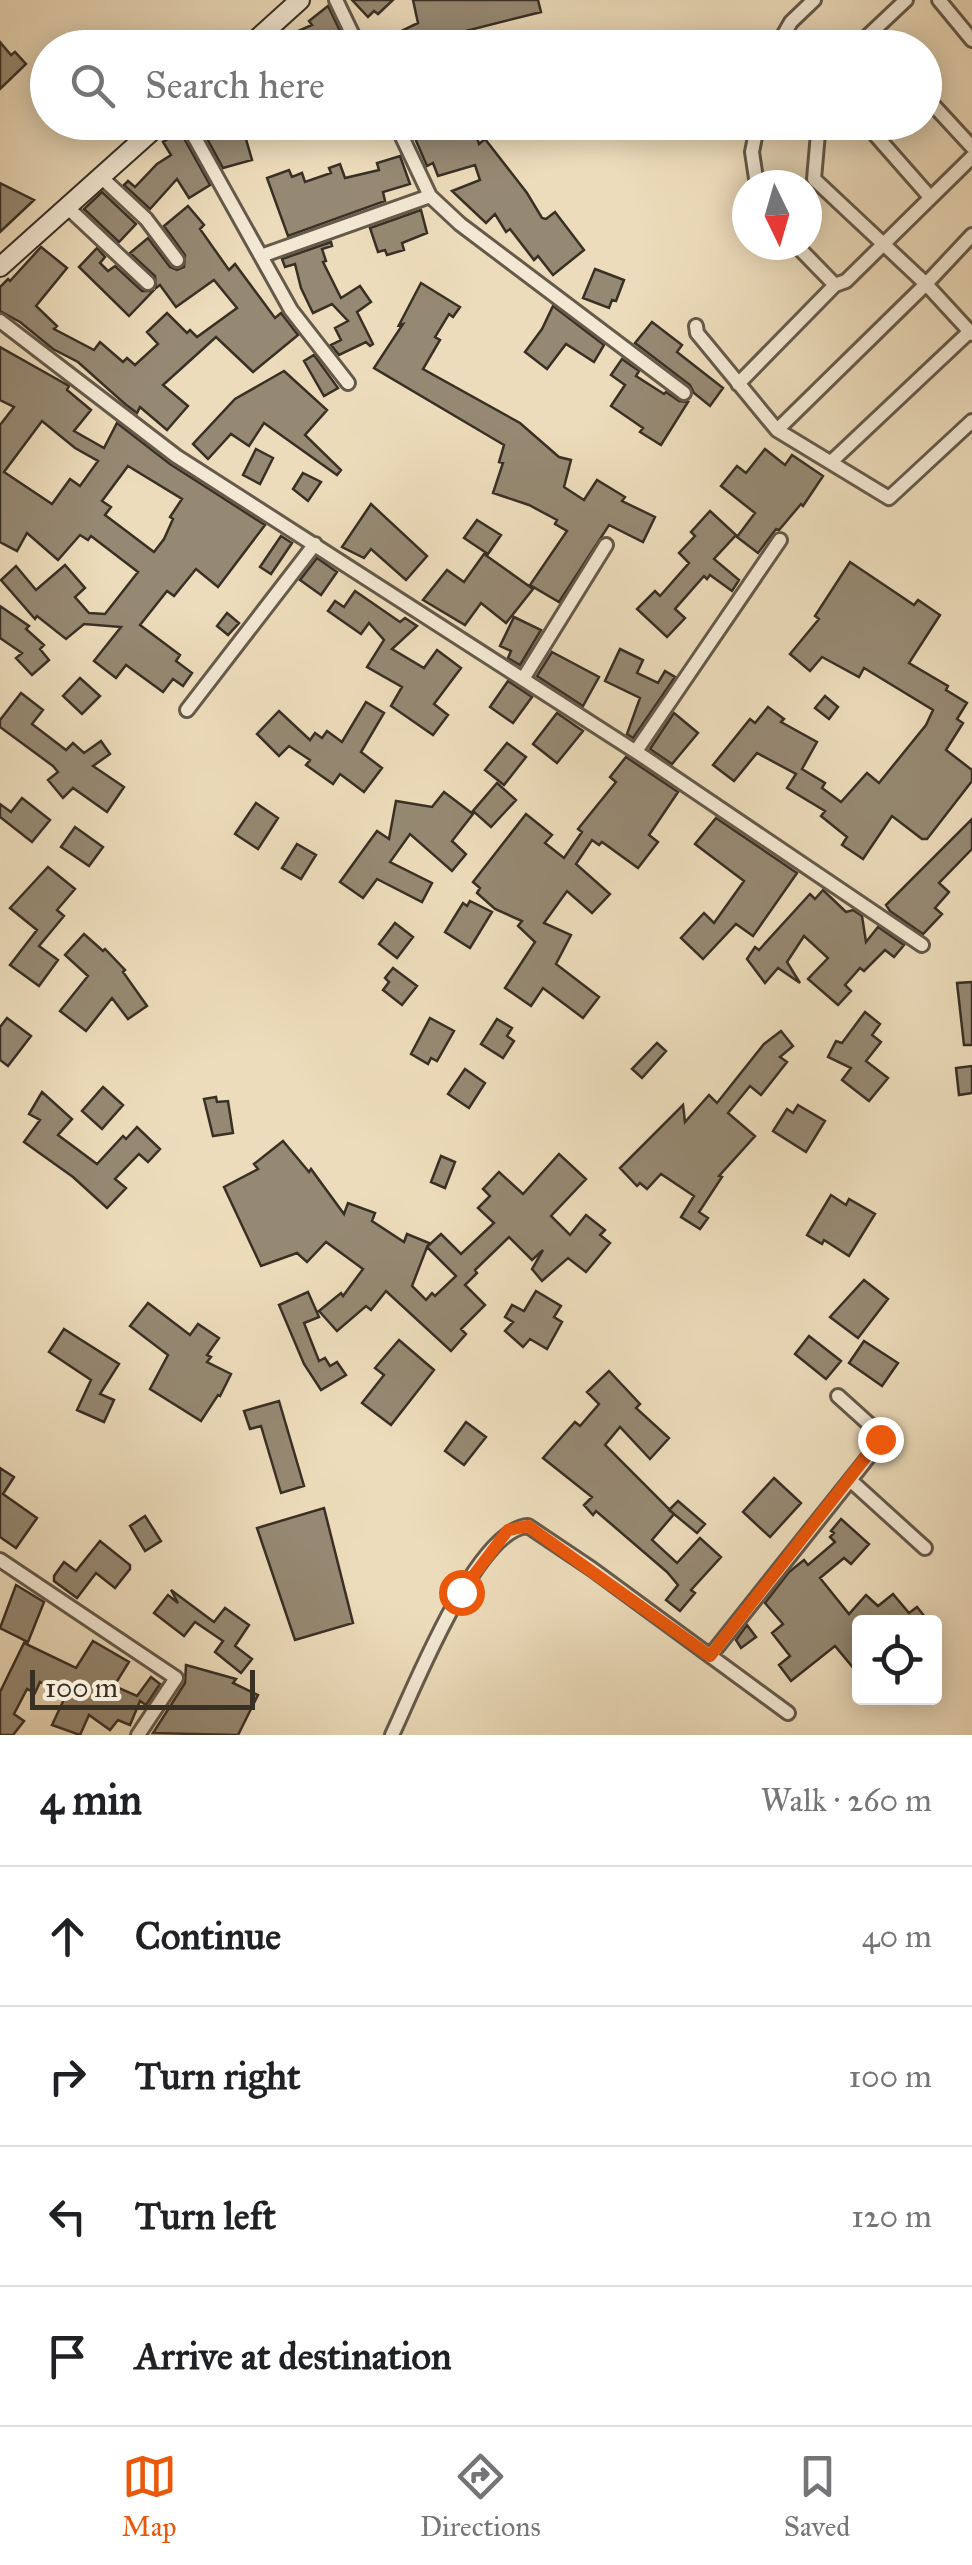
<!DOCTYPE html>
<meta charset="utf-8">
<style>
:root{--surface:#fff;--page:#f2f2f2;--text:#202124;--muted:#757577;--line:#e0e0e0;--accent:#ea580c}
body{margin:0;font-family:"IM FELL Great Primer",serif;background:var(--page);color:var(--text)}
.controls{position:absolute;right:30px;bottom:30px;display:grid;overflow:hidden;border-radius:10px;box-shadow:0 5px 25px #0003}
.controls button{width:90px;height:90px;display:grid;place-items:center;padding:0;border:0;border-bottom:2px solid var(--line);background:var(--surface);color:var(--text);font:50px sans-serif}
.compass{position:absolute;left:732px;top:170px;width:90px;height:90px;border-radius:50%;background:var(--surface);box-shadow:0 5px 25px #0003;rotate:175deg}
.scale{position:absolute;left:30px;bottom:25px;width:225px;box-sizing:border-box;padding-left:10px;border:5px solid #382f25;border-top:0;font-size:28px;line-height:35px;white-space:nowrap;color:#382f25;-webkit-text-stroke:8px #f3e8d3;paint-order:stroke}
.stop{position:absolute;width:30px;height:30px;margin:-22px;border:8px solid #ea580c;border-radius:50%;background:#fff}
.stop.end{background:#ea580c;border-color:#fff;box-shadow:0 2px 10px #0008}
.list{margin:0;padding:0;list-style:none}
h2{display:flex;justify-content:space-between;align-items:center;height:130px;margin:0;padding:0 40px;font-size:42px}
h2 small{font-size:32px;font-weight:400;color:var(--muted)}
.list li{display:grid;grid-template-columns:65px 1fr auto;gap:30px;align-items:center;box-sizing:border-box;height:140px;padding:0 40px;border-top:2px solid var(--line)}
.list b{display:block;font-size:38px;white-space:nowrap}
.list em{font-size:32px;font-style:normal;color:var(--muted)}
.icon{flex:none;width:55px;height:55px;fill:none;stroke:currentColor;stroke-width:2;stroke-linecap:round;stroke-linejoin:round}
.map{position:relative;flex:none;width:972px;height:1735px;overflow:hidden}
.search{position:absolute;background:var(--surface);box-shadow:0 5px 25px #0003;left:30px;right:30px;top:30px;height:110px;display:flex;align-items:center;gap:25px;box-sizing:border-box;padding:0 35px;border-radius:55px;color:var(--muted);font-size:38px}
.sheet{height:690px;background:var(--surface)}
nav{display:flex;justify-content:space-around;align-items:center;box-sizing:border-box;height:140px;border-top:2px solid var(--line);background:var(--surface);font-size:28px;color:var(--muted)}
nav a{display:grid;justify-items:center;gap:5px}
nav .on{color:var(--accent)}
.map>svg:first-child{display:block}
</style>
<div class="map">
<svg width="972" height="1735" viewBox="0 0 972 1735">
<rect width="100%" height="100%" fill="#eddcbb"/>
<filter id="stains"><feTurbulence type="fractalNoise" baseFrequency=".002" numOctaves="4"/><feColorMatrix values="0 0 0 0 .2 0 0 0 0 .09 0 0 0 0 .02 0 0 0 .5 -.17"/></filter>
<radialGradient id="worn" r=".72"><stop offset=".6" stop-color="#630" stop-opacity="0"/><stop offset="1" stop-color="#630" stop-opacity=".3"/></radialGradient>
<path fill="#968973" stroke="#382f25" stroke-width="2.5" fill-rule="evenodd" d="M352 0H393L378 14 374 11 368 17Z
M413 0H538L541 12 430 40 433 48H402L395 34 418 23Z
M328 6 341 33 324 48H302L296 32 312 25 309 21Z
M91 33 105 48H75Z
M0 42 11 55 15 52 26 64 0 89Z
M198 122H241L252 160 223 168Z
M408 122H472L479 144 485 139 527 193 542 218 546 219 555 212 584 250 553 275 538 256 534 260 510 229 506 232 495 214 486 223 452 191 480 180 475 165 438 176 433 163 427 166Z
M180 131 210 185 189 198 177 179 150 209 124 185 128 181 135 187 157 164 171 155 163 142Z
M400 156 410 184 383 192 385 201 288 236 267 178 289 170 292 177 302 173 305 182 331 173 329 168 340 164 345 178 379 170 377 163Z
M0 183 34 200 0 232Z
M102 192 136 224 119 242 84 209Z
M188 206 204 225 200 229 229 270 235 264 275 318 281 313 298 335 253 372 216 337 163 385 188 406 167 430 140 407 137 413 125 404 78 362 53 349 20 322 0 311V287L8 279 10 281 41 247 67 268 36 306 57 326 54 329 94 350 100 342 123 362 127 358 135 365 158 344 147 332 167 313 187 333 190 330 197 337 237 308 214 280 176 307 160 285 156 288 155 276 130 253 148 238 170 267 177 270 184 267 185 255 164 226Z
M421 210 427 233 402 243 404 250 387 255 385 250 378 252 370 228Z
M331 242 332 246 322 249 326 261 323 262 341 298 360 286 371 302 357 312 373 344 370 346 366 342 339 355 331 345 341 340 335 328 348 321 332 304 313 313 301 288 295 264 285 267 282 259Z
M97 248 105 257 100 263 108 271 115 266 142 291H153L129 316 79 267Z
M595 269 624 280 616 301 612 300 609 308 583 298Z
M421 283 460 307 453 317 449 314 435 337 440 340 423 369 520 423 559 457 571 460 564 487 584 500 597 480 625 497 622 501 655 517 643 542 609 525 559 602 530 585 567 531 555 524 557 520 529 505 493 493 503 463 499 462 504 445 374 368 403 324 399 325Z
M553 306 604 345 594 362 566 344 547 369 525 352 542 329Z
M652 322 682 345 677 352 723 388 710 406 694 393 690 385 635 343Z
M0 347 69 386 67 390 91 410 74 431 104 448 117 423 170 464 265 525 218 587 196 569 174 596 167 591 140 625 180 655 176 661 192 673 183 686 173 679 163 692 126 665 116 678 94 661 121 627 84 624 66 639 37 616 35 619 1 580 16 566 36 590 65 565 85 588 75 597 89 613 105 614 138 572 91 536 88 540 80 535 58 560 27 533 17 551 0 542V425L14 407 0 400ZM42 421 75 448 98 461 80 486 70 479 52 504 4 472ZM128 466 182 499 170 517 173 519 164 539 154 552 105 515 111 507 102 501Z
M314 355 338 388 324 396 304 361Z
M622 359 639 371 636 376 664 394 666 392 679 401 688 402 661 445 640 432 643 428 611 406 625 385 611 375Z
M284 371 327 410 305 435 341 470 337 475 264 423 249 446 231 434 208 459 193 444 235 399Z
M256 449 273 458 260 484 243 475Z
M765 449 785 465 792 455 823 476 803 506 801 504 779 530 776 529 758 553 737 537 755 513 721 486 737 466 746 473Z
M303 473 321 482 308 501 293 489Z
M371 504 427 556 406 580 371 549 364 558 342 547Z
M710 511 736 535 714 559 739 580 732 591 710 575 707 579 704 576 675 609 685 618 667 637 637 609 655 591 660 596 689 563 679 553 695 536 691 532Z
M477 520 501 535 488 554 464 538Z
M281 536 292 543 271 574 260 567Z
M484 554 533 589 506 623 481 603 465 625 423 600 447 570 464 582Z
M317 558 337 572 321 595 300 580Z
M850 562 914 605 918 600 940 615 909 663 948 686 946 690 967 703 957 719 963 723 946 750 972 770V781L927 839H922L892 816 863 859 842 845 847 837 821 816 825 811 787 788 796 774 757 753 734 781 713 765 750 719 755 723 768 707 784 719 781 722 817 742 802 769 825 783 822 788 841 802 867 773 879 783 926 725 933 710 864 668 859 677 822 657 810 671 790 654 819 619 815 616Z
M355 591 400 622 405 618 417 626 392 649 424 668 437 650 461 668 434 704 448 715 433 735 391 706 402 687 367 667 384 640 369 623 361 634 328 611 335 601 344 607Z
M0 606 29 626 26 629 44 645 40 649 49 660 32 675 16 658 22 653 0 638Z
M227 613 239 623 228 635 217 626Z
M514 617 541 630 520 665 508 658 511 651 500 646Z
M620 649 643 660 637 673 658 683 665 671 675 677 633 738 627 734 640 698 605 681Z
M552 652 599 677 583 706 537 676Z
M80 678 100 696 82 714 63 696Z
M508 681 532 697 513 723 490 707Z
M21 693 43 710 32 724 66 750 73 743 84 753 101 741 110 754 93 766 124 787 107 812 73 788 63 798 48 780 58 772 53 766 0 727V720Z
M825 696 838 707 829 719 815 708Z
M366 702 384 713 361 752 382 768 364 792 340 774 333 784 306 765 310 760 289 746 279 756 257 734 279 711 310 740 315 733 322 738 327 731 342 742Z
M557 713 583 731 557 763 533 744Z
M674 713 698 733 672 764 650 749Z
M507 743 526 757 504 785 485 770Z
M626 757 678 792 649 835 658 842 638 868 602 842 599 845 592 840 576 864 610 894 592 913 567 891 544 923 571 935 556 964 599 997 583 1018 543 988 531 1006 505 988 535 942 518 926 522 921 495 909 477 893 480 888 473 882 526 814 552 835 545 843 564 858 582 832 578 829 616 782 610 777Z
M497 783 516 800 491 827 473 811Z
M444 792 473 814 452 841 466 854 452 871 410 834 390 862 432 883 422 902 377 879 363 898 340 882 377 831 389 839 396 801 432 807Z
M22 798 50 820 32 842 0 817V804L11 812Z
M256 803 278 818 258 849 235 834Z
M716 818 797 873 753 936 736 924 703 959 681 938 704 913 714 923 744 881 695 844Z
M972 819V849L939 883 949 892 935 908 942 914 923 934 890 911 886 905Z
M75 827 103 847 89 866 61 847Z
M297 844 316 855 301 879 282 868Z
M48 867 75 889 57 910 64 916 39 946 58 960 39 986 10 965 37 930 10 908Z
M823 890 846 912 853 910 862 916 866 942 878 927 904 945 894 957 885 950 864 971 860 968 845 985 851 991 838 1005 808 979 828 958 804 936 787 962 800 983 778 968 765 983 747 959 755 947 759 950 810 894 815 899Z
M470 901 492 912 470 948 445 932 463 903 467 906Z
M395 923 413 937 397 958 379 944Z
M84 934 103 951 105 949 125 970 123 972 147 1006 128 1019 112 998 86 1031 60 1011 88 976 65 955Z
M393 968 417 986 402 1005 383 990 389 982 385 978Z
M972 982V1045H964L957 983Z
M865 1012 880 1024 872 1035 881 1042 866 1061 888 1078 869 1101 842 1080 851 1068 828 1057 836 1041 842 1043Z
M7 1018 31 1036 8 1066 0 1060V1027Z
M430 1018 454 1031 437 1061 431 1058 428 1064 411 1054Z
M497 1019 512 1028 507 1036 514 1041 503 1058 481 1044Z
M781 1031 793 1046 780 1057 787 1062 761 1095 750 1086 728 1113 755 1136 719 1176 722 1177 699 1212 708 1218 700 1229 681 1217 694 1196 661 1174 647 1189 640 1183 637 1186 620 1168 683 1105 685 1122 709 1095 717 1103 764 1044Z
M657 1043 666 1051 642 1078 632 1069Z
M972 1066V1093L959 1095 956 1068Z
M465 1069 485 1083 469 1108 448 1094Z
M103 1087 123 1105 102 1129 82 1111Z
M42 1092 72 1119 58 1135 97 1164 123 1136 126 1139 137 1127 160 1149 148 1162 139 1154 115 1179 126 1188 107 1208 73 1177 24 1142 40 1120 29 1114Z
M216 1097 217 1102 228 1101 233 1133 213 1136 204 1099Z
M798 1105 825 1121 806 1152 773 1131 787 1109 793 1113Z
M283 1141 309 1172 311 1169 344 1214 348 1203 375 1213 372 1221 404 1242 407 1234 429 1243 428 1246 441 1234 461 1254 494 1223 478 1208 490 1196 483 1189 499 1172 523 1194 559 1154 586 1179 551 1216 570 1235 586 1215 605 1230 600 1235 610 1243 586 1272 568 1258 542 1281 532 1269 543 1250 532 1260 509 1237 475 1270 477 1273 465 1285 485 1305 461 1329 466 1334 451 1351 386 1291 371 1310 366 1306 337 1331 319 1311 341 1293 343 1296 363 1269 326 1242 307 1262 297 1253 261 1266 224 1187 258 1169 254 1164ZM427 1247 456 1276 435 1296 432 1293 426 1300 412 1286Z
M441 1156 455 1162 445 1188 431 1182Z
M831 1195 846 1205 849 1199 875 1214 849 1256 824 1240 822 1244 807 1235Z
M864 1280 888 1299 858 1338 830 1317Z
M536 1291 561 1306 554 1317 562 1322 547 1349 530 1339 523 1347 505 1331 513 1322 505 1317 512 1305 524 1311Z
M308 1292 319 1317 304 1323 319 1361 325 1358 330 1366 337 1362 346 1375 321 1390 304 1364 279 1305Z
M148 1303 190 1335 198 1324 219 1338 207 1355 211 1357 207 1362 231 1374 220 1396 218 1395 201 1421 150 1389 168 1355 130 1326Z
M64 1329 119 1364 100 1394 114 1400 104 1422 77 1410 91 1380 49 1352Z
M809 1336 841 1361 826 1379 795 1354Z
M399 1340 434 1370 391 1425 362 1403 384 1375 375 1368Z
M864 1341 898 1363 882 1386 849 1363Z
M609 1371 640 1404 636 1408 669 1438 650 1459 620 1427 605 1445 674 1514 652 1540 677 1563 700 1538 721 1557 691 1590 695 1593 680 1611 666 1600 678 1585 667 1572 596 1511 593 1515 584 1505 592 1497 543 1458 575 1422 580 1426 599 1404 587 1392Z
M279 1401 304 1486 281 1493 261 1426 250 1429 244 1411Z
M466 1422 486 1437 464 1465 445 1451Z
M0 1468 14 1477 3 1494 37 1518 16 1548 0 1537Z
M774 1478 801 1503 770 1537 743 1512Z
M678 1501 705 1524 697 1533 669 1510Z
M324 1508 353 1623 295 1640 257 1528Z
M145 1516 161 1541 145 1551 130 1526Z
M841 1519 869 1544 851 1564 844 1558 820 1578 849 1614 866 1595 878 1606 893 1594 909 1613 917 1607 929 1622H860V1676L835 1646 791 1681 779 1665 790 1656 772 1633 783 1624 765 1603 789 1572 804 1560 808 1565 835 1542 830 1537 834 1533 831 1531Z
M100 1541 130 1565V1569L115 1588 96 1573 77 1598 54 1581V1576L64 1562 76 1571Z
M16 1585 44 1602 28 1642 0 1628Z
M171 1590 214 1622 225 1608 249 1625 235 1646 252 1659 241 1673 215 1652 223 1641 195 1622 184 1636 154 1613 168 1595 178 1603Z
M747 1625 756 1637 741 1648 736 1640Z
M93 1641 129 1662 114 1686 137 1696 151 1677 160 1684 146 1705 140 1701 130 1725 118 1720 110 1730 89 1715 80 1735 52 1725 66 1695 40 1682 35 1693 27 1689 14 1714 24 1721 13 1735H0V1692L24 1643 76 1668Z
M186 1665 236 1679 233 1683 258 1695 238 1735 153 1733 185 1683Z"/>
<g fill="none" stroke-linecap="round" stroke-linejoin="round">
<defs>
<path id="street" d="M336 0 359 48
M939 0 972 40
M776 48 791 22 814 0
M855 48 906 0
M924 95 972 147
M186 122 291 310 348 383
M819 122 814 179 926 284 972 235
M864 122 930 197
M101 177 146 219 177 260
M757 185 752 152 758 122
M430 196 460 224 684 393
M67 207 148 283
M261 256 430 196 395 122
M835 285 846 281 972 157
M0 321 176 456 644 757 922 945
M696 326 697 333 777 430 889 498 972 421
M738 384 835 285 796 245
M777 430 926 284 972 334
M831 462 969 332
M523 679 606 545
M187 710 315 544
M636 751 780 540
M850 1480 925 1548
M0 1560 176 1678 138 1735
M710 1656 878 1445 879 1433 838 1396
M392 1735C413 1691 476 1529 528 1526L592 1569 788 1713"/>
<path id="secondary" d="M247 48 300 0
M0 267 162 122"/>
</defs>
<use href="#street" stroke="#655a4a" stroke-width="18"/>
<use href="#secondary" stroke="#382f25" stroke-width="22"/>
<use href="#street" stroke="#f3e8d3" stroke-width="12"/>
<use href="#secondary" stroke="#f3e8d3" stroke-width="18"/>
</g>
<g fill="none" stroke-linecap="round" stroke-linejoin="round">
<path stroke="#ea580c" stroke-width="12" d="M461 1592 508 1530 528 1526 710 1656 880 1439"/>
</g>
<rect width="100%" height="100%" filter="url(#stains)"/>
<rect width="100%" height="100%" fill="url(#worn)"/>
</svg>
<div class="controls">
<button><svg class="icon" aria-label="locate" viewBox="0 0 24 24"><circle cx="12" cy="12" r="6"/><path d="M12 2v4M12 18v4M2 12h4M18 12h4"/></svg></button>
</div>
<svg class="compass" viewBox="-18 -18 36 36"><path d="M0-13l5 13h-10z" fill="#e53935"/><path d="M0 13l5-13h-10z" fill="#757577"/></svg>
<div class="scale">100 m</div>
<div class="stop" style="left:461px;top:1592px"></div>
<div class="stop end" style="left:880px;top:1439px"></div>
<div class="search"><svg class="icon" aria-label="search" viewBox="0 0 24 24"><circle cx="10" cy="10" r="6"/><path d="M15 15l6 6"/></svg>Search here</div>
</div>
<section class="sheet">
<h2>4 min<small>Walk · 260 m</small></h2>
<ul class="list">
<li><svg class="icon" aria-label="ahead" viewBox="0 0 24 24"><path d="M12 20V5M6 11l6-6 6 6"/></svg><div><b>Continue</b></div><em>40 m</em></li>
<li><svg class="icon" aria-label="right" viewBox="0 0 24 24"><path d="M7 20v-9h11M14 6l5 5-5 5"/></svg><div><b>Turn right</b></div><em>100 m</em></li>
<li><svg class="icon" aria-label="left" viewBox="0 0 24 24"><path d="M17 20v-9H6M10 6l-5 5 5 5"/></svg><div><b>Turn left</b></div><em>120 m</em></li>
<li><svg class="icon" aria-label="arrive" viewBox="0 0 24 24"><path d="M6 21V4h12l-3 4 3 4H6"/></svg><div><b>Arrive at destination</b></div></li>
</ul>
</section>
<nav>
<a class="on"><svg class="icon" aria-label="map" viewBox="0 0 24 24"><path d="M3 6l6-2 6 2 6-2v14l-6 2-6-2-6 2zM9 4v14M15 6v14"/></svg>Map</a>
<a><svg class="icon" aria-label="directions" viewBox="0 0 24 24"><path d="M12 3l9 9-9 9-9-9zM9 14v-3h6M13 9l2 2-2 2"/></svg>Directions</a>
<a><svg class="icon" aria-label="saved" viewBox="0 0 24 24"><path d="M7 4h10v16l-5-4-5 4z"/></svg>Saved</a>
</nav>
